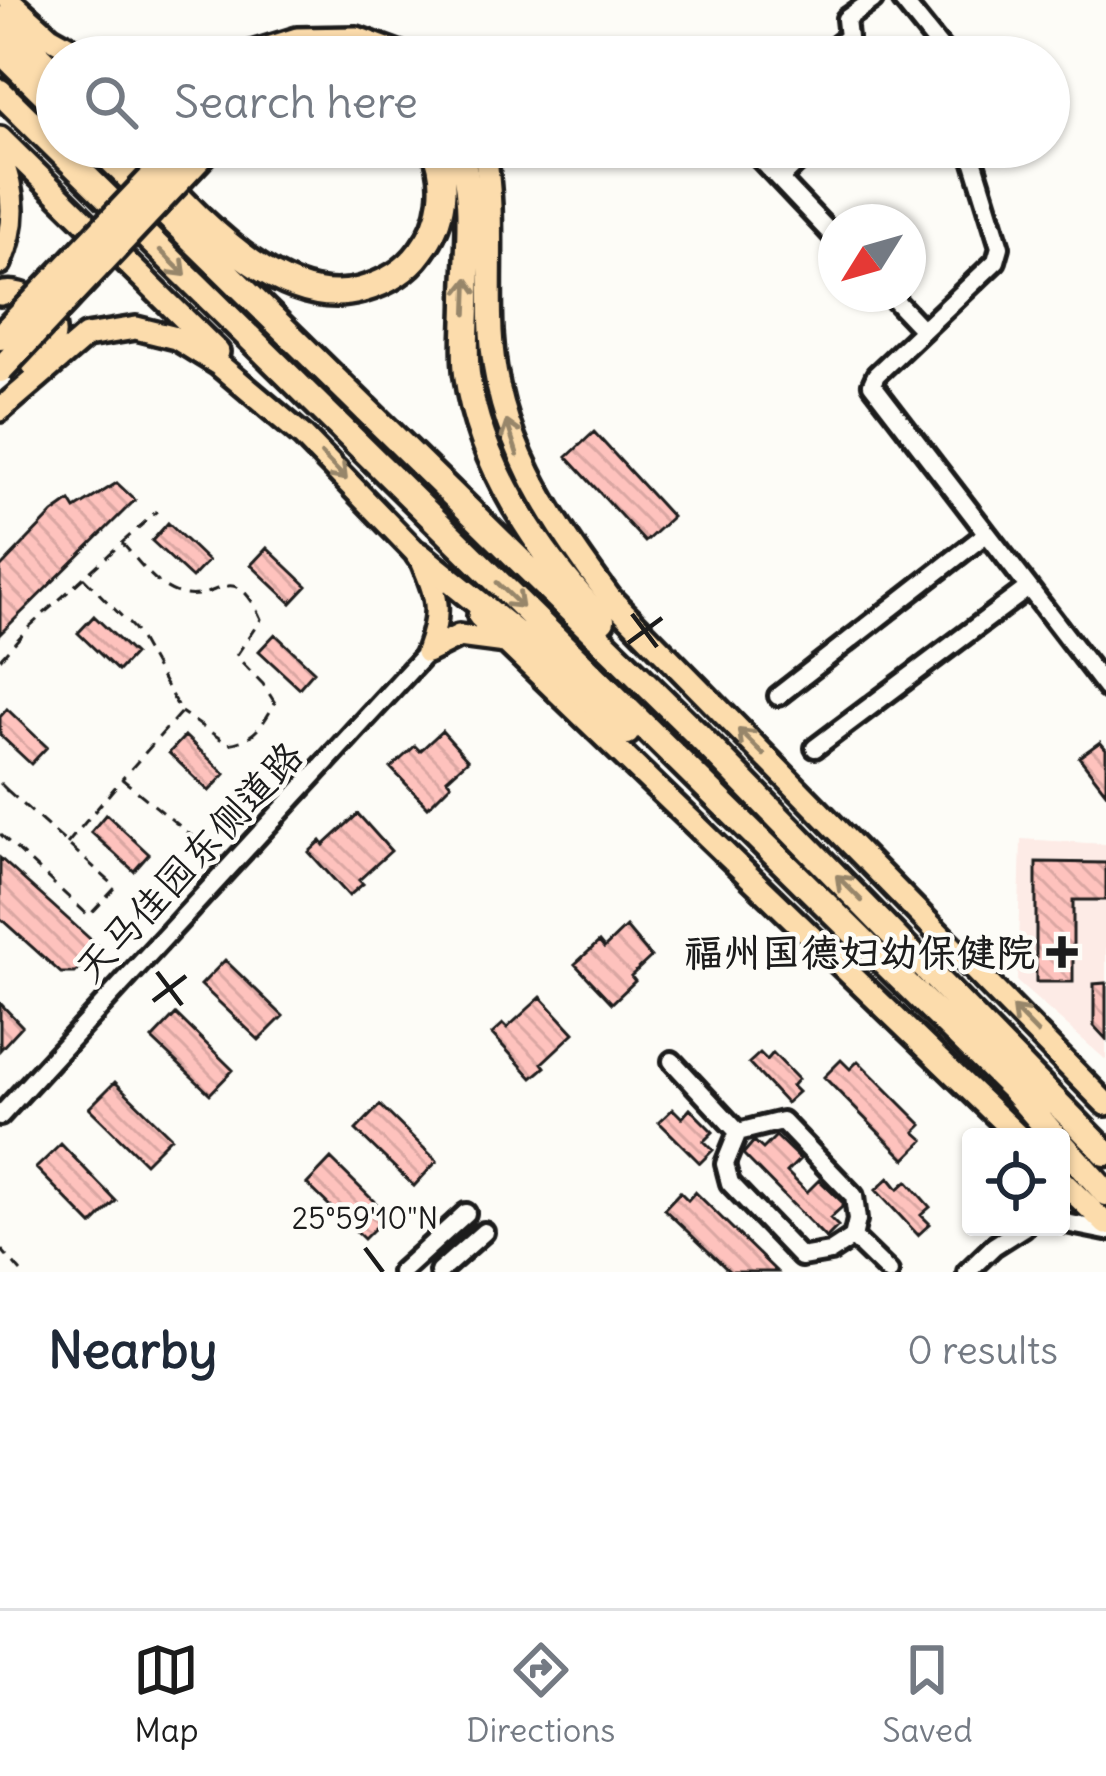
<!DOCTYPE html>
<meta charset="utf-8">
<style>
:root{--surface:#fff;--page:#f6f6f7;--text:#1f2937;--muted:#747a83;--line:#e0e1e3;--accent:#1c1c1c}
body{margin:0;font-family:Delius,"LXGW WenKai TC",sans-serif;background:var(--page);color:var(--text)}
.controls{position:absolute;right:36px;bottom:36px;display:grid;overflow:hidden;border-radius:12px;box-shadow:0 3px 9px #0004}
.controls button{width:108px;height:108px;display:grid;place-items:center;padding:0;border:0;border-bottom:3px solid var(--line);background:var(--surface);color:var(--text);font:60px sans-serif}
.compass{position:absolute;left:818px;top:204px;width:108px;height:108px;border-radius:50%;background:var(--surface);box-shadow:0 3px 9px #0004;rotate:233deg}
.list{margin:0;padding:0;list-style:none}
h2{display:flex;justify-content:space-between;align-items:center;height:156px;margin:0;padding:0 48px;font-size:51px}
h2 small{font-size:39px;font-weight:400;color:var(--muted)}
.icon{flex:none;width:66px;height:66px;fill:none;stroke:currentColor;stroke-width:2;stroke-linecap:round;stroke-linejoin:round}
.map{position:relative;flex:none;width:1106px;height:1272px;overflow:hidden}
.search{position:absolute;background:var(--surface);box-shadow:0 3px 9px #0004;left:36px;right:36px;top:36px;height:132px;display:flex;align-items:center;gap:30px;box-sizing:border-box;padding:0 42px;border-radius:66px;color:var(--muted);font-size:45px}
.sheet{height:336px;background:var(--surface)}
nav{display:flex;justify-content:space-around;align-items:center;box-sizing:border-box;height:168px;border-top:3px solid var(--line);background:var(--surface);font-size:33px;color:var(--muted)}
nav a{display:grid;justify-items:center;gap:6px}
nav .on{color:var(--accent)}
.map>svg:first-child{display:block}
</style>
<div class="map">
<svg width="1106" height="1272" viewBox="0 0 1106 1272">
<defs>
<pattern id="building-back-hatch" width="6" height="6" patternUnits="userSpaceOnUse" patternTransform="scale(3)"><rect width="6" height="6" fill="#fec2bd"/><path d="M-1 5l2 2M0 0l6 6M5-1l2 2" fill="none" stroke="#d9a6a2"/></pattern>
</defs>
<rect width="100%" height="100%" fill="#fdfcf7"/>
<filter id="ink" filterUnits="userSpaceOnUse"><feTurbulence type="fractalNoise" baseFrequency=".00833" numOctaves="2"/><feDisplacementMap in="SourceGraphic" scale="24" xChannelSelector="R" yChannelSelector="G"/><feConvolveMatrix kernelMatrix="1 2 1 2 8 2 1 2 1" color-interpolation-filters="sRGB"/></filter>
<g filter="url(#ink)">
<path fill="#fdebe6" d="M1021 839 1106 844V1060L1017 982Z"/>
<path fill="url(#building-back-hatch)" stroke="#1c1c1c" stroke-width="3" d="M594 432 672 517 645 542 567 457Z
M117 483 135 500 0 634V568L53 513 70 501 75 509Z
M168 523 208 561 192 578 152 541Z
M267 548 307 586 291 603 251 565Z
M94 616 134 654 118 671 78 633Z
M275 634 314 671 299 688 259 651Z
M7 709 47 747 31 764 0 735V717Z
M442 731 468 760 447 779 451 784 428 807 391 768 415 746 420 751Z
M185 736 225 774 209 791 169 753Z
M1100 742 1106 749V792L1079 757Z
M106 814 149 854 134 871 91 832Z
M358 814 391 851 359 880 363 884 349 896 309 852 321 841 324 845Z
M0 858 99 947 75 973H61L0 918Z
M1036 862 1106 863V900H1073V982H1036Z
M626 927 651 957 631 976 635 981 612 1003 575 964 599 942 604 948Z
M225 960 283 1016 259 1040 201 985Z
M1106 983V1039L1094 1026V984Z
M541 997 574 1033 542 1063 545 1067 532 1078 492 1034 503 1024 507 1028Z
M0 1003 22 1026 0 1050Z
M176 1014 233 1070 210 1094 152 1039Z
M760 1053 767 1060 773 1053 798 1079 792 1086 798 1092 786 1103 749 1063Z
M841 1060 850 1069 858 1061 922 1125 915 1132 924 1140 905 1159 824 1077Z
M115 1082 171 1137 145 1163 89 1108Z
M380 1105 437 1161 414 1186 356 1130Z
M673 1109 682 1118 690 1109 713 1132 704 1141 713 1150 700 1163 659 1122Z
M776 1136 800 1159 787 1172 807 1192 819 1180 842 1202V1207L830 1218 838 1226 826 1238 743 1154 754 1141 763 1149Z
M61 1144 116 1201 92 1225 36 1168Z
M331 1159 388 1215 364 1239 307 1184Z
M889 1178 898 1189 907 1181 930 1207 921 1215 930 1224 918 1235 876 1190Z
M680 1192 688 1200 695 1192 777 1272H730L664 1209Z"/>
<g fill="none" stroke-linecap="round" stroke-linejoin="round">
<defs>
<path id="minor" d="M902 0 948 57
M822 57 848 37 846 19 873 0
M749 147 836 239
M974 147 972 156 1000 247 996 261 876 375 872 384 1106 688
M780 179 813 147
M889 294 923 330
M778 696 986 534
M815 748 1028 588
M672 1061 738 1132
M0 1116 427 652
M782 1121 854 1196 857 1220 853 1237 830 1252 801 1257 730 1183 725 1164 738 1132Z
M1061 1222 1106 1231
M853 1237 889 1272
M401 1272 466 1213
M439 1272 484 1232
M967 1272 994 1246 1024 1227"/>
<path id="major" d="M9 0 50 37 86 57
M239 57 297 39 357 38 409 57
M0 138 218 352
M484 147C495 208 488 270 491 332 496 437 549 517 610 598L1106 1104
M0 157C16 194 16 226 0 263
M0 294C25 286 61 312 53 341 50 350 40 358 33 365
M0 410 86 336 136 328 176 338 218 364 303 436 427 564
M420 556C437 596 443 609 427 652
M479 616 1019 1137
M427 652 459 636 505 642
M1061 1180 1106 1224"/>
<path id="highway" d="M0 19 57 74
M0 50 57 106
M0 92 1013 1089 1055 1137
M98 147 695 732 1106 1153
M130 147C186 202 273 315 361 290 386 283 406 272 421 251 444 221 449 181 434 147
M458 147C477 198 467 249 467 301 467 325 464 351 467 374 479 465 540 555 602 620
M419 555 523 639 627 732
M1061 1143 1106 1193"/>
</defs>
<use href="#minor" stroke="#1c1c1c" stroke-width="26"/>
<use href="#major" stroke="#1c1c1c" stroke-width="30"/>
<use href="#highway" stroke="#1c1c1c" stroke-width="33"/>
<path stroke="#1c1c1c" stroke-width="3" stroke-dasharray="12 9" stroke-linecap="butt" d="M122 543C138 560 156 588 181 594 218 604 233 556 261 619L236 656 263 684 275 703C262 726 254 740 228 744L181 712
M84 578 134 629 181 712 122 779
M0 659 29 627 157 511
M0 783 7 790 0 797
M0 834 89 916 116 887 7 790
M67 844 122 779 219 858
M0 1248 21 1272"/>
<use href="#minor" stroke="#fdfcf7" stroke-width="16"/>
<use href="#major" stroke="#fcdcac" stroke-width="21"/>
<use href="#highway" stroke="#fcdcac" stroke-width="24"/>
<defs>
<path id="highway-bridge" d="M0 337 181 147
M0 370 210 147"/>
</defs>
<use href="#highway-bridge" stroke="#1c1c1c" stroke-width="33" stroke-linecap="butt"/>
<use href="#highway-bridge" stroke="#fcdcac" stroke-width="24"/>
</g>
<defs><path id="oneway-shaft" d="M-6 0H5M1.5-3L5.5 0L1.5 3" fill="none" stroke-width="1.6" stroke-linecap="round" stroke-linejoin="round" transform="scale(3)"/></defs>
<g stroke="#97866b">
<use href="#oneway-shaft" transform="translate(173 263) rotate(45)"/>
<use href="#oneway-shaft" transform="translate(467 296) rotate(-88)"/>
<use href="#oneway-shaft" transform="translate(512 438) rotate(-108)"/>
<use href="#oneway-shaft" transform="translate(334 467) rotate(46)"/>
<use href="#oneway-shaft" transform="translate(510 595) rotate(44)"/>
<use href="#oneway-shaft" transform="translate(751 742) rotate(-135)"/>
<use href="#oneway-shaft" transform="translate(849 888) rotate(-135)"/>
<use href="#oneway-shaft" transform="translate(1025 1020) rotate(-134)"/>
</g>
</g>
<path fill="none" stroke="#1c1c1c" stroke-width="4.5" d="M632 614 657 647M628 643 662 618M157 972 182 1005M153 1001 186 976M365 1248 383 1272"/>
<path fill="#1c1c1c" stroke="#fdfcf7" stroke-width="4.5" d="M1056 934h12v12h12v12h-12v12h-12v-12h-12v-12h12z"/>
<g text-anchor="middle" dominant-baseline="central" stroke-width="9" stroke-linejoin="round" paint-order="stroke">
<g font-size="39" fill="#1c1c1c" stroke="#fdfcf7">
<text transform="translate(189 862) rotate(-47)">天马佳园东侧道路</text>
</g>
<g font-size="39" font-weight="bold" fill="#1c1c1c" stroke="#fdfcf7" text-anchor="end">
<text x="1035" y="952">福州国德妇幼保健院</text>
</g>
</g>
<g font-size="30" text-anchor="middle" fill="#1c1c1c" stroke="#fdfcf7" stroke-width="9" stroke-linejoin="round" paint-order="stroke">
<text x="365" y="1229">25°59'10"N</text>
</g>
</svg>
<div class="controls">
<button><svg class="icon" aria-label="locate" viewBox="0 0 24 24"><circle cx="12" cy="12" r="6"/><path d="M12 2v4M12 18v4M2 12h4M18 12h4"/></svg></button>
</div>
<svg class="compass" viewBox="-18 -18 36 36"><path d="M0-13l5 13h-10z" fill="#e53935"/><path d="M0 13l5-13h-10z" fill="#747a83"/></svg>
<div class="search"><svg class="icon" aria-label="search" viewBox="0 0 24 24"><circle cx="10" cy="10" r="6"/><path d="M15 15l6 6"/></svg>Search here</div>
</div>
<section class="sheet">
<h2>Nearby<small>0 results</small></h2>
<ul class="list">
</ul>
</section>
<nav>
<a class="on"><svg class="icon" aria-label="map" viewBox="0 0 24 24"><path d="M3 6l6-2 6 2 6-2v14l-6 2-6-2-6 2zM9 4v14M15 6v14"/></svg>Map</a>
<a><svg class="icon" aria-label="directions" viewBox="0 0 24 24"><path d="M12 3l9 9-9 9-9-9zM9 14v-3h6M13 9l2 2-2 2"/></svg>Directions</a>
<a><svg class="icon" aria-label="saved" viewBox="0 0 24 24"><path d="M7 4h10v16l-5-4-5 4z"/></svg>Saved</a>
</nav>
